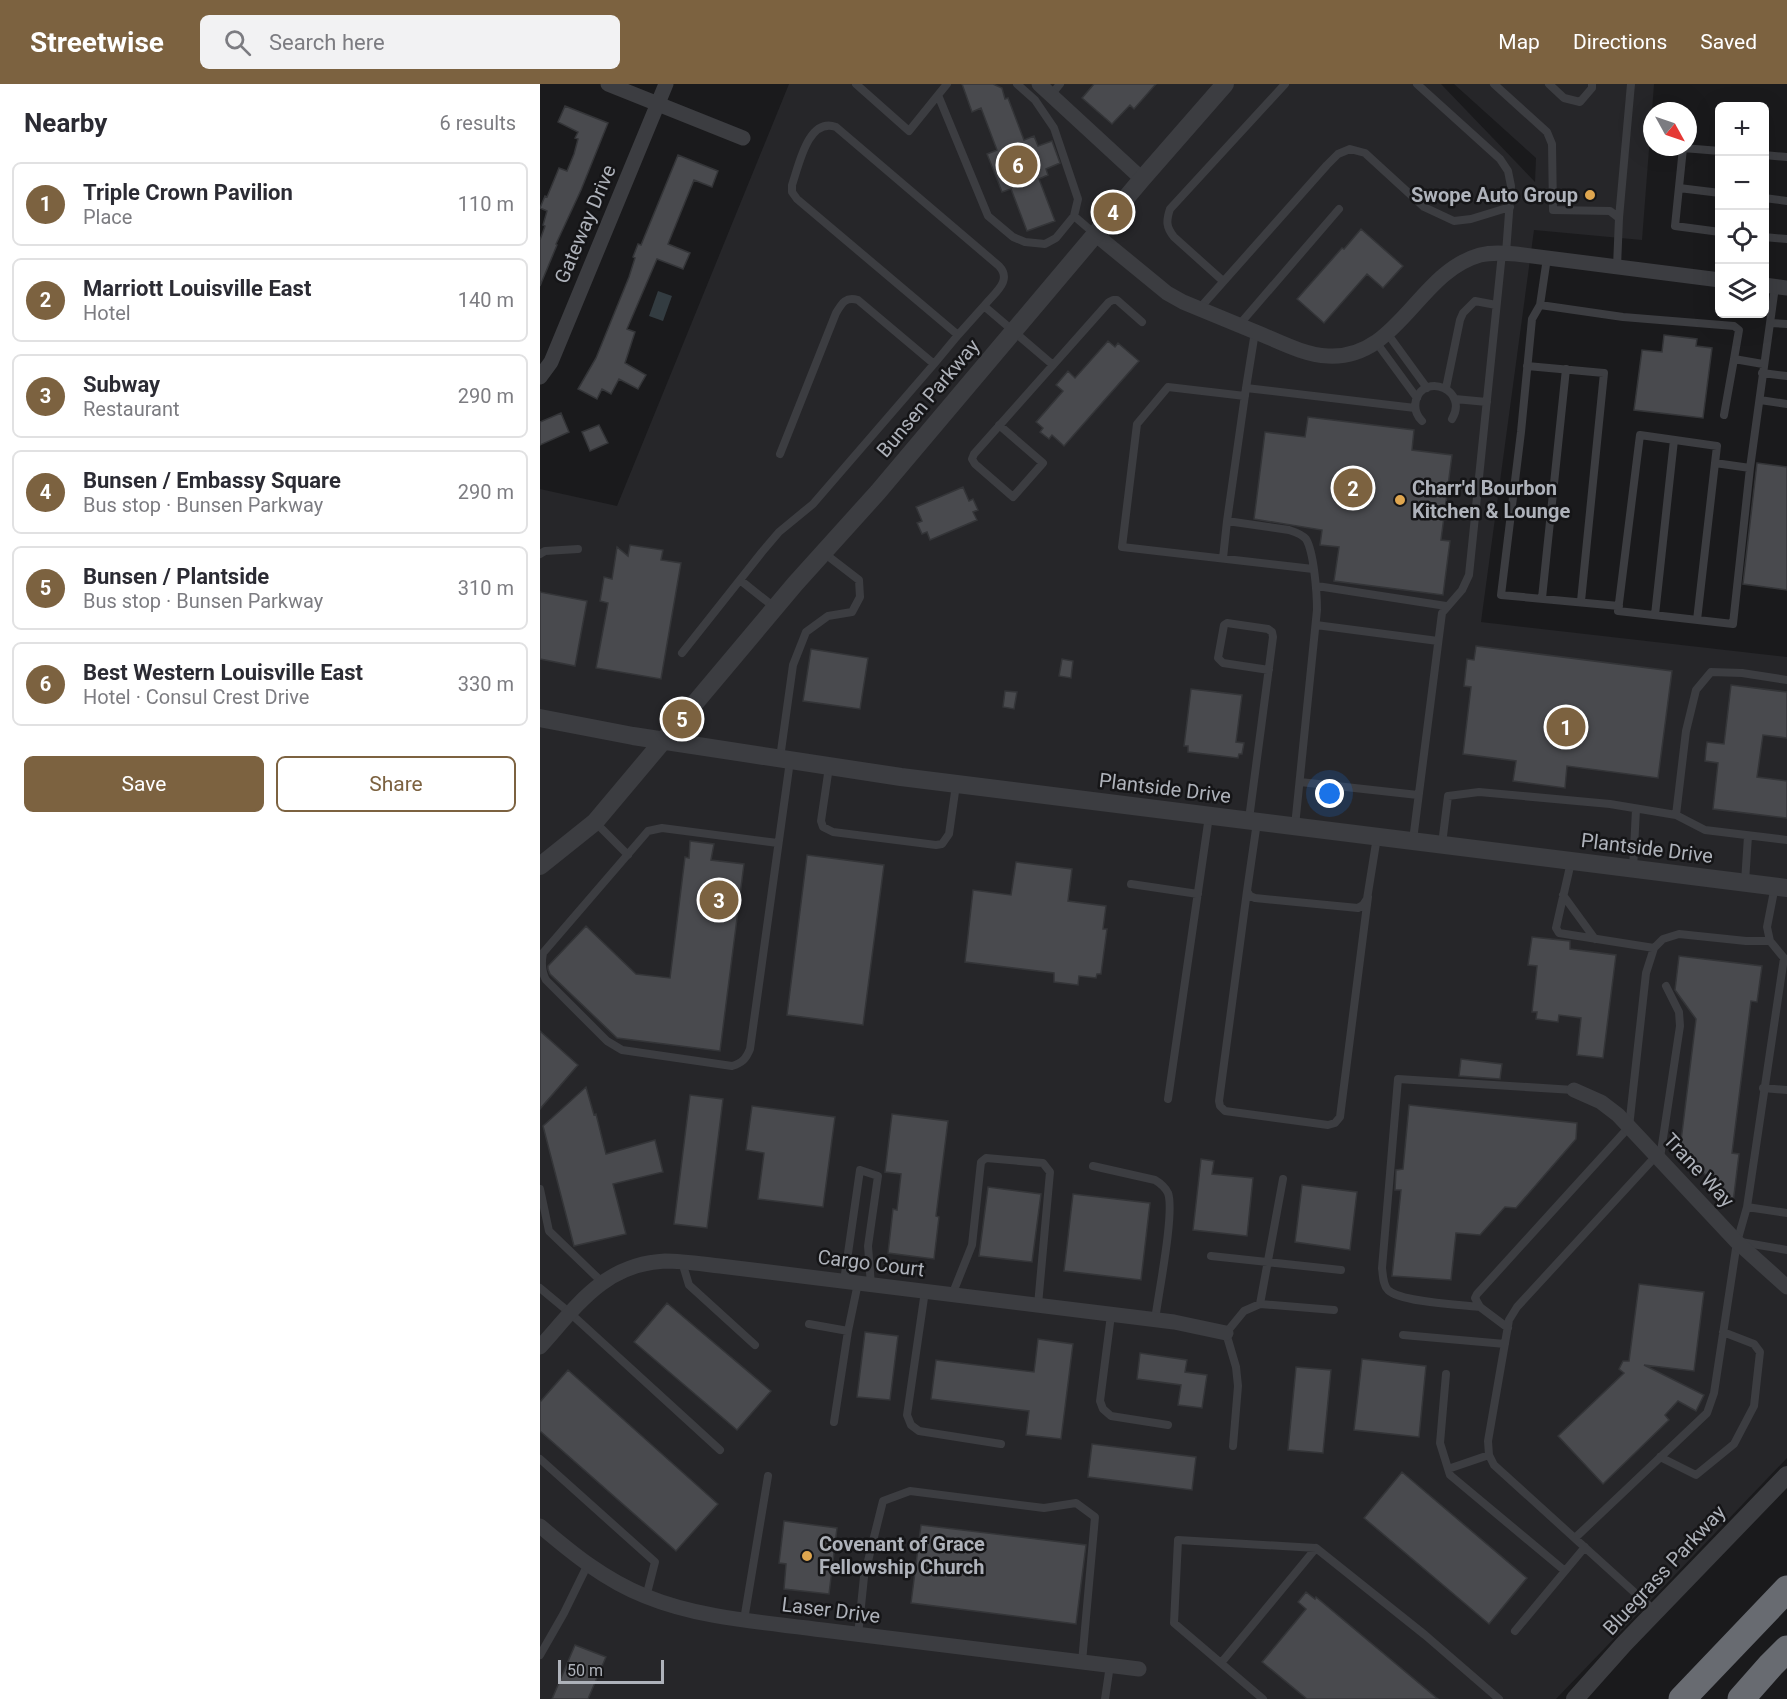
<!DOCTYPE html>
<meta charset="utf-8">
<style>
:root{--surface:#fff;--page:#f2f2f3;--text:#2b2b33;--muted:#7c7c81;--line:#e1e1e2;--accent:#7c6240}
body{margin:0;font-family:Roboto,sans-serif;background:var(--page);color:var(--text)}
.controls{position:absolute;right:18px;top:18px;display:grid;overflow:hidden;border-radius:9px;box-shadow:0 6px 24px #0002}
.controls button{width:54px;height:54px;display:grid;place-items:center;padding:0;border:0;border-bottom:2px solid var(--line);background:var(--surface);color:var(--text);font:30px sans-serif}
.compass{position:absolute;left:1103px;top:18px;width:54px;height:54px;border-radius:50%;background:var(--surface);box-shadow:0 6px 24px #0002;rotate:130deg}
.scale{position:absolute;left:18px;bottom:15px;width:106px;box-sizing:border-box;padding-left:6px;border:3px solid #aeb2ba;border-top:0;font-size:16px;line-height:21px;white-space:nowrap;color:#aeb2ba;-webkit-text-stroke:4px #151517;paint-order:stroke}
.you{position:absolute;left:790px;top:710px;width:21px;height:21px;margin:-15px;border:4px solid #fff;border-radius:50%;background:#1a73e8;box-shadow:0 0 0 9px #1a73e833}
.badge{display:grid;place-items:center;width:39px;height:39px;border-radius:50%;background:var(--accent);color:#fff;font-size:20px;font-weight:700}
.pin{position:absolute;translate:-50% -50%;border:3px solid #fff;box-shadow:0 2px 6px #0006}
.list{margin:0;padding:0;list-style:none}
h2{display:flex;justify-content:space-between;align-items:center;height:78px;margin:0;padding:0 24px;font-size:26px}
h2 small{font-size:20px;font-weight:400;color:var(--muted)}
.list li{display:grid;grid-template-columns:39px 1fr auto;gap:18px;align-items:center;box-sizing:border-box;height:84px;margin:0 12px 12px;padding:0 12px;border:2px solid var(--line);border-radius:9px}
.list b{display:block;font-size:22px;white-space:nowrap}
.list p{margin:0;font-size:20px;white-space:nowrap;color:var(--muted)}
.list em{font-size:20px;font-style:normal;color:var(--muted)}
.actions{display:flex;gap:12px;padding:18px 24px}
.actions a{flex:1;padding:14px 0;border:2px solid var(--accent);border-radius:9px;text-align:center;font-size:21px;color:var(--accent)}
.actions .main{background:var(--accent);color:#fff}
.icon{flex:none;width:33px;height:33px;fill:none;stroke:currentColor;stroke-width:2;stroke-linecap:round;stroke-linejoin:round}
.map{position:relative;flex:none;width:1247px;height:1615px;overflow:hidden}
header{display:flex;align-items:center;gap:36px;box-sizing:border-box;height:84px;padding:0 30px;background:var(--accent);color:#fff}
header strong{font-size:28px}
nav{display:flex;gap:33px;margin-inline-start:auto;font-size:21px}
.search{width:420px;height:54px;background:var(--page);display:flex;align-items:center;gap:15px;box-sizing:border-box;padding:0 21px;border-radius:9px;color:var(--muted);font-size:22px}
main{display:flex}
aside{flex:1;background:var(--surface)}
.map>svg:first-child{display:block}
</style>
<header>
<strong>Streetwise</strong>
<div class="search"><svg class="icon" aria-label="search" viewBox="0 0 24 24"><circle cx="10" cy="10" r="6"/><path d="M15 15l6 6"/></svg>Search here</div>
<nav><a>Map</a><a>Directions</a><a>Saved</a></nav>
</header>
<main>
<aside>
<h2>Nearby<small>6 results</small></h2>
<ul class="list">
<li><span class="badge">1</span><div><b>Triple Crown Pavilion</b><p>Place</p></div><em>110 m</em></li>
<li><span class="badge">2</span><div><b>Marriott Louisville East</b><p>Hotel</p></div><em>140 m</em></li>
<li><span class="badge">3</span><div><b>Subway</b><p>Restaurant</p></div><em>290 m</em></li>
<li><span class="badge">4</span><div><b>Bunsen / Embassy Square</b><p>Bus stop · Bunsen Parkway</p></div><em>290 m</em></li>
<li><span class="badge">5</span><div><b>Bunsen / Plantside</b><p>Bus stop · Bunsen Parkway</p></div><em>310 m</em></li>
<li><span class="badge">6</span><div><b>Best Western Louisville East</b><p>Hotel · Consul Crest Drive</p></div><em>330 m</em></li>
</ul>
<div class="actions"><a class="main">Save</a><a>Share</a></div>
</aside>
<div class="map">
<svg width="1247" height="1615" viewBox="0 0 1247 1615">
<rect width="100%" height="100%" fill="#1a1a1c"/>
<path fill="#262629" d="M249 0H901L995 98 996 74 914 0H1114L1102 156 994 146 941 538 1247 573V1374L1016 1615H0V405L77 422Z"/>
<path fill="#333c41" d="M118 207 132 212 123 237 109 232Z"/>
<path fill="#494a4e" stroke="#343538" stroke-width="1.5" d="M422 0H453L462 4 465 15 468 14 484 56 494 52 498 62 512 57 520 79 506 85 508 91 499 95 515 137 487 147 471 105 462 108 447 70 457 66 441 24 432 28Z
M554 0H616L594 25 590 21 572 40 542 14Z
M25 22 68 39 41 106 16 160 17 161 0 202V156L5 142 3 141 7 127 0 124 5 112 7 113 19 84 27 87 34 70 38 55 35 54 38 48 18 38Z
M138 71 178 87 172 103 154 96 128 160 150 169 143 185 117 175 87 245 95 248 85 279 106 291 98 305 79 295 71 310 62 305 57 315 38 305 56 274 89 193 95 174 93 173 98 160 101 161Z
M821 145 863 182 843 204 827 190 784 239 757 215 802 164 804 165Z
M1124 251 1157 255 1156 262 1172 264 1163 334 1094 326 1102 266 1122 268Z
M568 257 575 263 578 259 599 277 524 362 512 351 509 355 500 348 503 344 496 338 523 307 516 301 528 287 535 294Z
M21 329 29 348 0 361V338Z
M768 333 874 346 872 366 912 371 901 456 910 457 903 511 794 497 799 463 780 461 782 446 714 435 725 348 765 353Z
M59 341 68 359 50 367 42 348Z
M1217 379 1247 383V506L1203 500Z
M423 403 429 417 433 415 438 426 433 428 437 436 390 456 387 448 382 450 377 439 382 437 376 423Z
M90 461 123 466 121 476 141 479 121 595 56 584 68 519 60 517 64 493 72 495 77 463 88 472Z
M0 508 47 517 35 582 0 575Z
M936 562 1132 587 1118 694 1027 682 1025 704 973 697 976 677 923 670 931 603 924 602 927 575 934 576Z
M271 565 328 574 320 625 263 617Z
M522 575 533 577 531 594 519 592Z
M1191 601 1247 608V654L1223 651 1217 693 1247 697V734L1173 725 1178 679 1165 677 1166 665 1167 658 1184 660Z
M651 605 702 611 696 658 704 659 702 670H699L698 674 648 668V662H644Z
M465 607 477 608 474 625 463 623Z
M150 757 174 760 171 776 204 780 180 967 77 954 10 890 8 885V882L46 842 96 890 130 894 145 773 149 774Z
M267 771 344 781 323 941 247 931Z
M476 778 532 785 528 817 566 822 563 845H567L561 890H557L556 894 539 892 538 901 514 898V889L425 878 433 806 471 811Z
M992 853 1030 857V865L1076 871 1063 974 1037 971 1041 934 1019 931 1018 938 996 935 997 928H992L997 882 988 881Z
M1139 872 1222 882 1217 918 1211 917 1192 1069 1199 1070 1193 1119 1140 1065 1156 935 1135 906Z
M0 947 38 981 0 1025Z
M921 975 962 980 960 995 919 992Z
M46 1003 54 1031 56 1030 66 1070 115 1056 123 1088 73 1100 86 1150 34 1162 3 1042Z
M150 1011 183 1015 167 1144 134 1140Z
M869 1021 1037 1039 1036 1055 976 1124 965 1123 940 1151 916 1149 911 1196 852 1192 861 1106H855L856 1086 863 1085Z
M212 1022 295 1033 283 1123 218 1115 224 1069 206 1066Z
M352 1030 408 1037 396 1132 399 1133 394 1175 348 1169 353 1125 357 1126 361 1090 345 1088Z
M661 1075 674 1077 672 1090 713 1094 707 1152 653 1146Z
M762 1101 817 1108 810 1166 755 1158Z
M448 1103 501 1110 492 1178 439 1172Z
M533 1110 610 1119 601 1196 524 1187Z
M1099 1200 1164 1208 1154 1287 1104 1281 1164 1311 1156 1327 1138 1317 1125 1331 1129 1336 1063 1400 1018 1352 1084 1289 1079 1285 1083 1277H1089Z
M127 1219 231 1307 197 1346 94 1258Z
M325 1248 358 1252 350 1316 317 1313Z
M498 1255 533 1260 521 1355 486 1351 489 1327 391 1315 396 1276 494 1288Z
M600 1269 647 1276 645 1288 667 1291 662 1324 638 1321 641 1301 597 1295Z
M822 1275 886 1282 879 1353 814 1346Z
M756 1283 791 1286 783 1369 748 1366Z
M28 1286 178 1420 136 1467 0 1347V1318Z
M552 1360 656 1373 652 1406 548 1393Z
M862 1388 987 1494 949 1540 824 1434Z
M244 1437 297 1444 289 1510 244 1505 246 1480 239 1479Z
M381 1441 546 1461 536 1540 371 1519Z
M766 1508 775 1515 776 1513 898 1615H767L722 1578 766 1525 758 1518Z
M35 1561 66 1573 48 1615H12Z"/>
<g fill="none" stroke-linecap="round" stroke-linejoin="round">
<path stroke="#3c3d41" stroke-width="8" d="M316 0 369 47 398 11
M407 0 398 11 448 132 473 153 485 158 505 160 516 154 534 132 538 115 514 44 495 16 477 0
M877 0 960 75 968 87 971 102 966 169
M954 0 1007 48 1012 60 1013 126 1070 127 1079 134 1077 183
M1009 0 1024 14 1040 18 1052 4V0
M511 11 520 0
M1180 67 1143 64 1135 142 1180 148
M1224 71 1247 73
M1139 104 1180 109
M1224 114 1247 117
M534 132 555 150
M1079 134 1091 0
M1224 153 1247 155
M683 197 634 153C626 143 626 137 630 125L745 0
M1000 221 1007 174
M444 222 418 251 257 115 252 108V101C259 81 268 33 296 43L459 182C473 197 454 209 444 222L513 281
M659 225 787 81 798 70 810 65 825 69 884 123 914 137 931 135 970 123
M1230 239 1247 240
M699 241 799 125
M715 248 706 304 875 324
M847 249 887 304
M836 258 877 314
M987 282 1064 289 1041 517
M1222 289 1247 292
M706 304 687 437 749 446C755 448 762 450 766 455 774 468 777 510 777 526L755 742
M906 304 920 236 923 229 935 217 956 221
M705 312 628 303 597 340 582 463 773 485
M915 315 947 318
M1220 316 1247 320
M1184 331 1194 275
M882 337C876 331 874 324 876 316 885 288 929 306 912 335
M459 341 503 379 473 413 435 380 432 375 434 370 569 218 573 216H577L602 238
M240 370 296 229C302 219 306 212 318 216L394 280 418 251
M1210 384 1175 379 1177 362 1100 351 1078 527 1193 540 1210 384 1235 203
M0 470 5 467 38 465
M683 474 687 437
M200 496 234 523
M777 502 906 522
M1002 514 1026 285
M1079 522 961 511 981 348 992 235 1000 221 1083 233 1194 242 1199 246 1194 275 1223 280
M1115 531 1134 356
M1157 536 1175 379
M776 541 898 557
M142 569 222 468 239 448 273 420 394 280
M240 674 253 581 266 548 288 532 312 528 320 513 319 496 284 469
M289 683 281 737 283 743 293 748 396 761 402 760 409 750 416 701
M760 698 878 711
M1136 731 1165 746 1247 756
M709 735 733 553 732 548 728 545 687 539 684 541 678 574 683 579 729 586
M717 738 707 807 710 812 715 814 818 824 823 821 827 815 837 753
M56 739 88 771
M873 756 902 529 922 506 929 491 962 169
M238 759 122 744 108 747 3 869C1 879 1 887 6 896L67 957 82 966 192 982C202 979 206 975 210 965L250 677
M902 760 908 712 939 708 1070 720 1136 731 1146 647 1156 606 1171 588 1202 589 1247 596
M1031 778 1016 844 1019 849 1114 864
M1093 785 1096 725
M1205 798 1208 752
M591 800 658 810
M707 807 679 1017 680 1022 685 1027 788 1041 795 1039 800 1033 828 813
M1023 811 1055 855
M1223 1004 1247 1006
M628 1015 669 732
M1120 1074 1140 942 1139 928 1126 902
M553 1082 615 1096C620 1099 625 1103 628 1109 635 1128 618 1212 615 1236
M0 1105 9 1147 62 1198
M1207 1123 1247 1129
M1201 1158 1247 1166
M671 1172 801 1186
M142 1178 149 1201 215 1261
M304 1197 320 1086 338 1092 328 1162 331 1201
M0 1204 30 1229 180 1366
M385 1207 367 1331 371 1341 379 1347 461 1360
M412 1211 432 1161 441 1078 446 1074 503 1079 510 1088 498 1221
M720 1220 743 1095
M940 1223C922 1221 859 1218 848 1206 843 1201 843 1192 842 1184L858 995 1034 1006
M571 1231 560 1317 563 1325 571 1332 628 1341
M269 1240 308 1247 318 1199
M968 1244 940 1223 935 1214 937 1210 1089 1043 1106 889 1114 864 1123 855 1139 850 1206 857H1230
M863 1251 965 1260
M906 1290 900 1359 910 1391 1025 1487
M294 1338 308 1247
M693 1362 698 1302 696 1283 686 1249 704 1227 720 1220 794 1226
M1120 1373 1156 1391 1194 1360 1214 1322 1220 1268 1214 1260 1183 1248
M0 1375 115 1478 106 1513
M908 1385 949 1371
M1035 1454 1167 1329 1174 1309 1197 1158 1207 1123 1244 874 1230 857 1227 843 1235 802
M1115 1527 954 1381 949 1371 948 1357 969 1236 977 1223 1116 1072
M204 1536 228 1392
M975 1547 1045 1463
M318 1551 324 1493 343 1417 370 1407 504 1424 536 1419 555 1433 542 1578
M0 1571 24 1529 48 1480
M681 1579 776 1464
M565 1615 570 1581
M723 1615 634 1539 638 1456 776 1464 885 1551 959 1615"/>
<path stroke="#3c3d41" stroke-width="15" d="M68 0 203 54
M499 0 602 95
M555 150 627 209 643 218C670 229 696 240 723 251 744 260 766 271 788 272 858 276 878 188 940 171 952 168 964 169 976 170L1180 196
M1224 201 1247 204
M0 293 11 278 126 0
M1034 1006 1061 1018 1078 1031 1197 1158 1247 1203
M0 1263C37 1222 64 1180 125 1177 143 1177 162 1180 180 1182L634 1238 686 1249
M0 1442C33 1470 65 1496 105 1512 161 1535 224 1538 283 1546 389 1560 494 1572 599 1585"/>
<path stroke="#3c3d41" stroke-width="18" d="M0 634 93 652 361 693 1247 804
M0 782 55 738 255 500 338 408 602 95 685 0
M1035 1615 1084 1560 1247 1391"/>
<path stroke="#686b71" stroke-width="27" d="M1142 1615 1247 1505
M1201 1615 1231 1581 1247 1565"/>
</g>
<g fill="#dfa64f" stroke="#151517" stroke-width="2">
<circle cx="1050" cy="111" r="6"/>
<circle cx="860" cy="416" r="6"/>
<circle cx="267" cy="1472" r="6"/>
</g>
<g text-anchor="middle" dominant-baseline="central" stroke-width="5" stroke-linejoin="round" paint-order="stroke">
<g font-size="20" font-weight="bold" fill="#aeb2ba" stroke="#151517" text-anchor="start">
<text x="1038" y="111" text-anchor="end">Swope Auto Group</text>
<text x="872" y="404">Charr'd Bourbon<tspan x="872" dy="23">Kitchen &amp; Lounge</tspan></text>
<text x="279" y="1460">Covenant of Grace<tspan x="279" dy="23">Fellowship Church</tspan></text>
</g>
<g font-size="20" fill="#aeb2ba" stroke="#151517">
<text transform="translate(45 140) rotate(-67)">Gateway Drive</text>
<text transform="translate(388 314) rotate(-50)">Bunsen Parkway</text>
<text transform="translate(625 704) rotate(7)">Plantside Drive</text>
<text transform="translate(1107 764) rotate(7)">Plantside Drive</text>
<text transform="translate(1159 1086) rotate(47)">Trane Way</text>
<text transform="translate(331 1179) rotate(7)">Cargo Court</text>
<text transform="translate(1124 1486) rotate(-47)">Bluegrass Parkway</text>
<text transform="translate(291 1526) rotate(7)">Laser Drive</text>
</g>
</g>
</svg>
<div class="controls">
<button>+</button>
<button>−</button>
<button><svg class="icon" aria-label="locate" viewBox="0 0 24 24"><circle cx="12" cy="12" r="6"/><path d="M12 2v4M12 18v4M2 12h4M18 12h4"/></svg></button>
<button><svg class="icon" aria-label="layers" viewBox="0 0 24 24"><path d="M12 4l9 5-9 5-9-5zM3 14l9 5 9-5"/></svg></button>
</div>
<svg class="compass" viewBox="-18 -18 36 36"><path d="M0-13l5 13h-10z" fill="#e53935"/><path d="M0 13l5-13h-10z" fill="#7c7c81"/></svg>
<div class="scale">50 m</div>
<div class="you"></div>
<div class="pin badge" style="left:1026px;top:643px">1</div>
<div class="pin badge" style="left:813px;top:404px">2</div>
<div class="pin badge" style="left:179px;top:816px">3</div>
<div class="pin badge" style="left:573px;top:128px">4</div>
<div class="pin badge" style="left:142px;top:635px">5</div>
<div class="pin badge" style="left:478px;top:81px">6</div>
</div>
</main>
